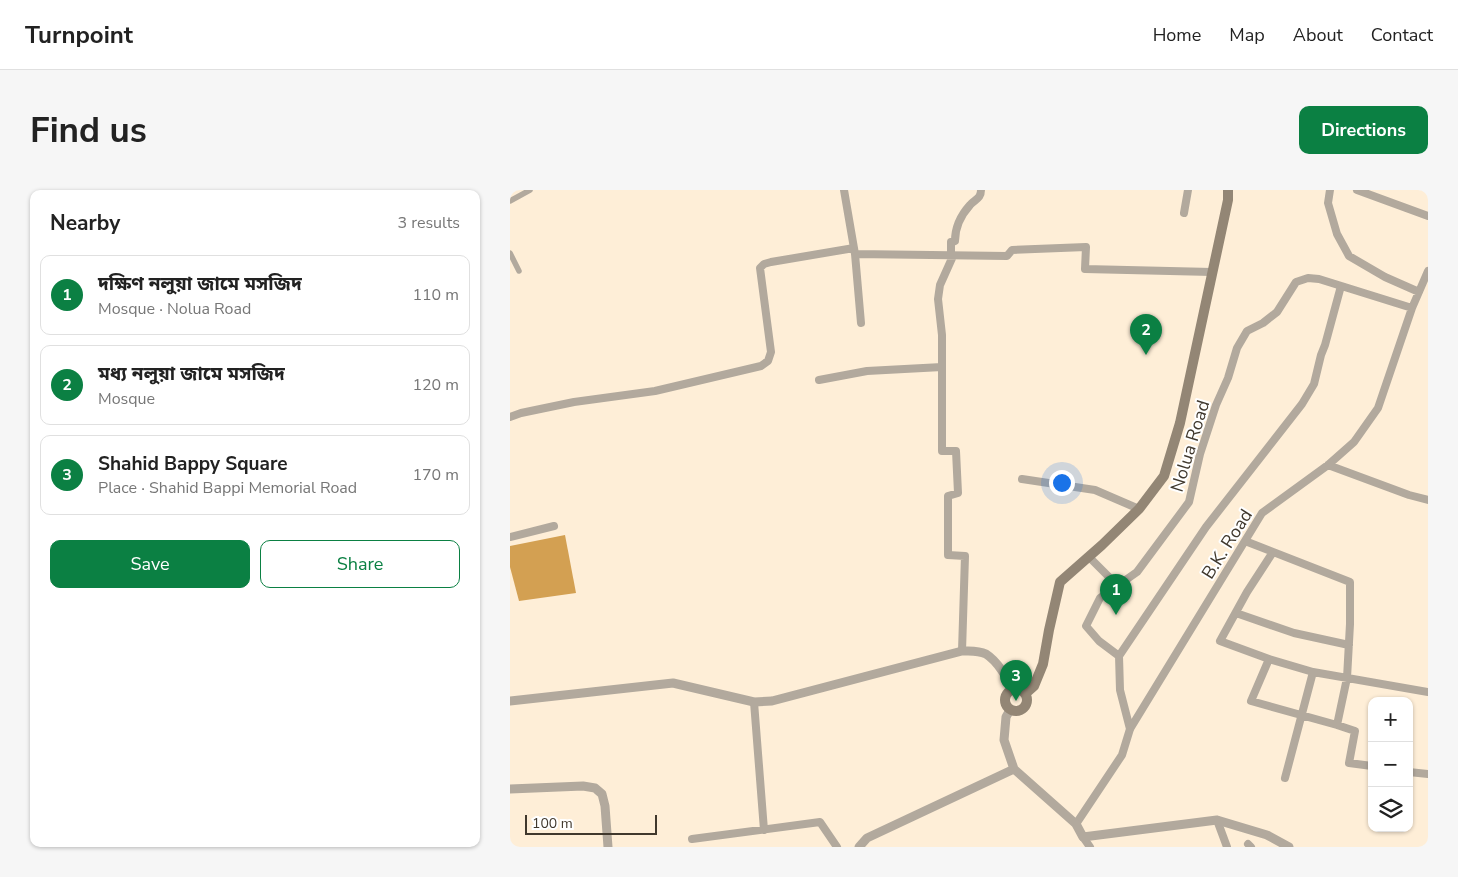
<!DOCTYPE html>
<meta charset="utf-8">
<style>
:root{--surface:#fff;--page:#f6f6f6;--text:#222;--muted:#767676;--line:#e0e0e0;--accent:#0b8043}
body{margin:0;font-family:"Nunito Sans","Noto Sans Bengali",sans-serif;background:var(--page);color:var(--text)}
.controls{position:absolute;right:15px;bottom:15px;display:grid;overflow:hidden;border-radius:10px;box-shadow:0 1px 4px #0004}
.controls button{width:45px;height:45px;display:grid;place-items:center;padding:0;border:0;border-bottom:1px solid var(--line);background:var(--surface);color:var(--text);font:25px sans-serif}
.scale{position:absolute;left:15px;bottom:12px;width:132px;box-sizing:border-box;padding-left:5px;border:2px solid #40382d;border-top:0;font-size:14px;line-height:18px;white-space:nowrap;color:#40382d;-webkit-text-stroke:4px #fff;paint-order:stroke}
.you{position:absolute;left:551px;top:292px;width:18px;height:18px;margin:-12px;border:4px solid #fff;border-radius:50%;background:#1a73e8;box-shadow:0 0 0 8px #1a73e833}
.badge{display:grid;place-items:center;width:32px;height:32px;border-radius:50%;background:var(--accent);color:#fff;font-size:16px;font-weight:700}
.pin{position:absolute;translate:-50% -41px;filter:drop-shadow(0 1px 2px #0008)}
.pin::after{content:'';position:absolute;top:26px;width:18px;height:15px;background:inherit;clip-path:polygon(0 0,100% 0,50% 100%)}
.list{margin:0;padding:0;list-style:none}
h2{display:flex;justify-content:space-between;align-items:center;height:65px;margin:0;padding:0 20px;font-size:21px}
h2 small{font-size:16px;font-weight:400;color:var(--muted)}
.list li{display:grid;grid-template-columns:32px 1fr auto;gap:15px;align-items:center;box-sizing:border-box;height:80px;margin:0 10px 10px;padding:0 10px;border:1px solid var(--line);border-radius:10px}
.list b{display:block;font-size:19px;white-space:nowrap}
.list p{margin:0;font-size:16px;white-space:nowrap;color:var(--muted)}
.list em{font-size:16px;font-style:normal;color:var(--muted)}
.actions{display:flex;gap:10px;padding:15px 20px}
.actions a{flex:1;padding:11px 0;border:1px solid var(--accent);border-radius:10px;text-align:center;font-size:18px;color:var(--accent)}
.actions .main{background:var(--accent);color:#fff}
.icon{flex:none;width:28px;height:28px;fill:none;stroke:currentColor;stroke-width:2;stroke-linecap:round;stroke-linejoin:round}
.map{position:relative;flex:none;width:918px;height:657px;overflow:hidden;border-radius:10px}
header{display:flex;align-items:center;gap:30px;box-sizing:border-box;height:70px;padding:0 25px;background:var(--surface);border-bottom:1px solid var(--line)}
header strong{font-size:24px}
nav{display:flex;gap:28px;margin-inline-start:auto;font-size:18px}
.intro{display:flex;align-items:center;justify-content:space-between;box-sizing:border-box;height:120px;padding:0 30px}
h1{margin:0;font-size:35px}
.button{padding:12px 22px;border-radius:10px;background:var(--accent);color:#fff;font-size:18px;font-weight:700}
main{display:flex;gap:30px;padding:0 30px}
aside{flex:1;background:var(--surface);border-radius:10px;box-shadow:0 1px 4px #0004}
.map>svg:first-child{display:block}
</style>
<header>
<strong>Turnpoint</strong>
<nav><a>Home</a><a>Map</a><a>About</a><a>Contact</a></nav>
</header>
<div class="intro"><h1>Find us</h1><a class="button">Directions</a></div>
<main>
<aside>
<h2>Nearby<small>3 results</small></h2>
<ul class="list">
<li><span class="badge">1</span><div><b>দক্ষিণ নলুয়া জামে মসজিদ</b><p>Mosque · Nolua Road</p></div><em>110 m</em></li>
<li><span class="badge">2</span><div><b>মধ্য নলুয়া জামে মসজিদ</b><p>Mosque</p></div><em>120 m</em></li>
<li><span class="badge">3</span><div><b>Shahid Bappy Square</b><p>Place · Shahid Bappi Memorial Road</p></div><em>170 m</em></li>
</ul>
<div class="actions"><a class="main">Save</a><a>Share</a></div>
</aside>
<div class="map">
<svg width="918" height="657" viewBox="0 0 918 657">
<rect width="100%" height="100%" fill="#feeed7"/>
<path fill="#d3a052" d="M55 345 66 403 9 411 0 377V356Z"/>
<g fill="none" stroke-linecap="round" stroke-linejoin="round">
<path stroke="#b2a99d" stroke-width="5.5" d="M0 11 20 0
M0 63 9 81"/>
<path stroke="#b2a99d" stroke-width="8" d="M334 0 345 64 351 133
M820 0 818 13 827 44 839 66 875 87 909 102
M847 0 918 26
M674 23 678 0
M345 64 497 66 502 60 576 57 575 79 702 82
M441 66V52L445 51C445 38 451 25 460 15 465 9 471 9 471 0
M443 66 430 95 428 109 432 145V261H446L448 303 438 306V365L455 366 452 461
M309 190 357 181 432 177
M0 227 11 223 64 212 145 201 251 176 258 171 261 162 250 78 254 74 261 72 344 58
M818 275 899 305 918 310
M512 289 585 300 629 319
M0 347 44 336
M735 351 840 392V434L837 488 827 535 741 511 759 469 710 451 737 402 763 362
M579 367 608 396
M726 423 784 443 839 455
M609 466 696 337 792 214 804 194 811 165 815 155 831 96
M759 469 803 482 775 588
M803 482 918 502
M244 512 254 640
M827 535 845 541 839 573 862 576
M620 539 610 500 609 466 589 451 576 436 590 408 627 382 679 312 690 264 706 215 718 188 727 158 737 141 753 133 767 122 786 92 798 88 809 89 902 118
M899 582 918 584
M707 630 717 657
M566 634 612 565 620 539 752 323 818 275 844 252 868 218 902 118 918 81
M573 647 580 657
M182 649 310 632 327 657
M738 654 741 657"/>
<path stroke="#b2a99d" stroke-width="9" d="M0 511 163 493 244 512 262 511 452 461C460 461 468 460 476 464 487 471 498 488 502 500
M500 520 496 527 494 550 504 579 566 634 573 647 707 630 757 645 779 657
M0 599 73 596 85 598 92 604 95 616 98 657
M349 657 357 648 504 579"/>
<path stroke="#938675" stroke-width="10" d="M495 510a11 11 0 1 1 22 0a11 11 0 1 1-22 0Z
M515 504 524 496 533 474 539 440 550 392 592 355 629 319 654 286 670 233 718 10V0"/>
</g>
<g text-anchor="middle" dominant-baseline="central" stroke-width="4" stroke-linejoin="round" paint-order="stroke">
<g font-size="18" fill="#40382d" stroke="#fff">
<text transform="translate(680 256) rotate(-73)">Nolua Road</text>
<text transform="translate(717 354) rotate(-58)">B.K. Road</text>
</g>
</g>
</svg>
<div class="controls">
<button>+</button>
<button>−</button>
<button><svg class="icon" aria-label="layers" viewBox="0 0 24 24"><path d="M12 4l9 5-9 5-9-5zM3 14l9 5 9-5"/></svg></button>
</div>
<div class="scale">100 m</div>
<div class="you"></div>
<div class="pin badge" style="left:606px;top:425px">1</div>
<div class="pin badge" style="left:636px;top:165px">2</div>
<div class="pin badge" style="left:506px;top:511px">3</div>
</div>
</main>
